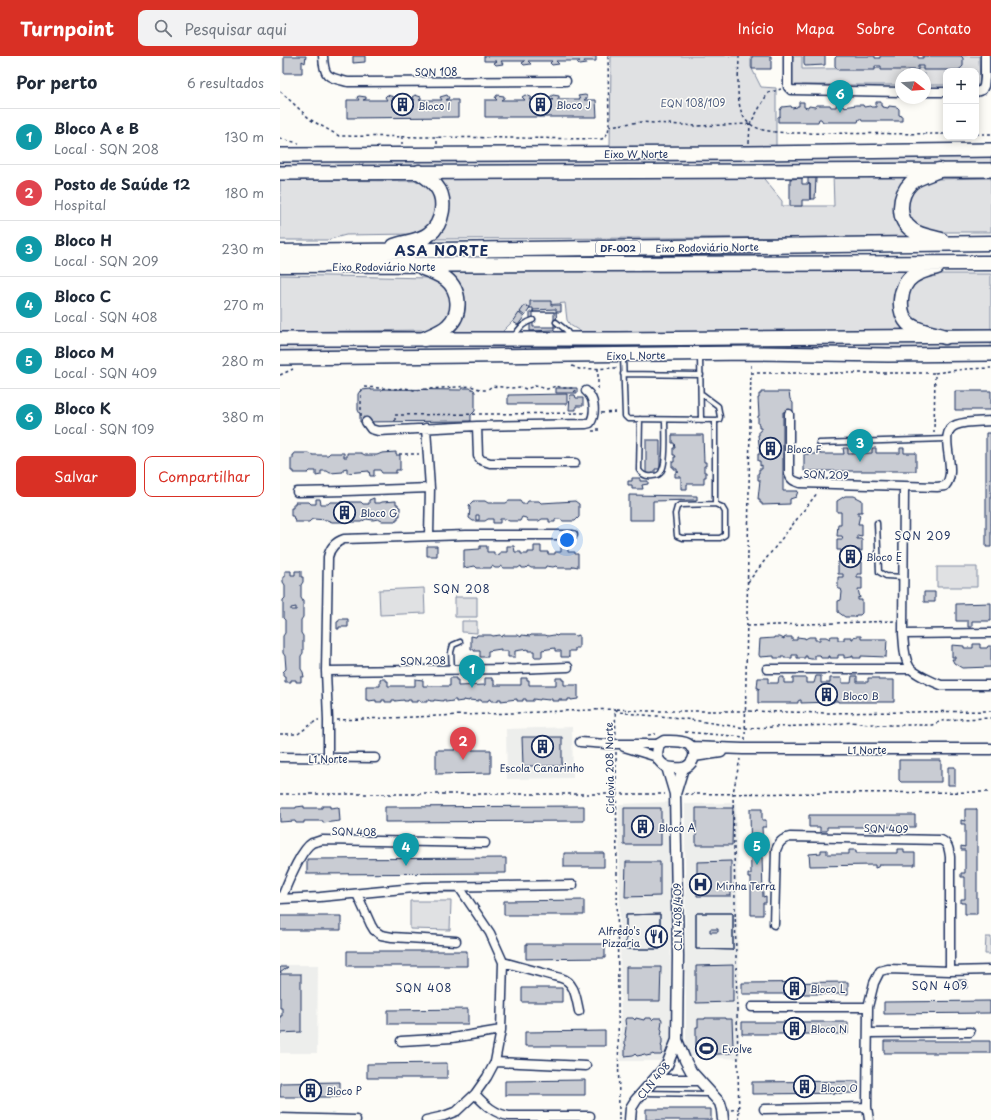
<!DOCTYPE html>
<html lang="pt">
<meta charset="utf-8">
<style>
:root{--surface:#fff;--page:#f2f2f3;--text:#1f2937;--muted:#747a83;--line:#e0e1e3;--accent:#d93025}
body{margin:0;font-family:"Playpen Sans",sans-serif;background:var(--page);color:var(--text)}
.controls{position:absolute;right:12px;top:12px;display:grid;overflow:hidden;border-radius:8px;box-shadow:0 2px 10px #0003}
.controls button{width:36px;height:36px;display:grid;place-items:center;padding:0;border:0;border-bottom:1px solid var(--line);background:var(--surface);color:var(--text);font:20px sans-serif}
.compass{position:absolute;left:615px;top:12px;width:36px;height:36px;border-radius:50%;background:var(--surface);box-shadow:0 2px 10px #0003;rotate:107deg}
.you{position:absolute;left:287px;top:484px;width:14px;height:14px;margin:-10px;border:3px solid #fff;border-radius:50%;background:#1a73e8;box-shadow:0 0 0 6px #1a73e833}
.badge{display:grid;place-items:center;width:26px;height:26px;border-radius:50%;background:var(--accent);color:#fff;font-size:13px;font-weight:700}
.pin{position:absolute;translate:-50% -33px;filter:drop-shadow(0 1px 2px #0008)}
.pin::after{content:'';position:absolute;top:21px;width:14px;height:12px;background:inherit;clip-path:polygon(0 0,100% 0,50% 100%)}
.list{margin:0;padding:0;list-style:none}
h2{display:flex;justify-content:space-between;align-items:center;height:52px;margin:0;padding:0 16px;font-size:17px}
h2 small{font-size:13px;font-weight:400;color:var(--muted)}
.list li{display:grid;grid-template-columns:26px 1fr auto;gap:12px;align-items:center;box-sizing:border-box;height:56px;padding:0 16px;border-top:1px solid var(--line)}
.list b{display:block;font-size:15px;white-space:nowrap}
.list p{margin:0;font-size:13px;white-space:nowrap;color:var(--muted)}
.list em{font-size:13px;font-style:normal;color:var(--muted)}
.actions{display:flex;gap:8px;padding:12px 16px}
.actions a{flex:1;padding:9px 0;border:1px solid var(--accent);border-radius:8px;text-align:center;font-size:14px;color:var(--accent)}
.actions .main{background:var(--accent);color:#fff}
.icon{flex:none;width:22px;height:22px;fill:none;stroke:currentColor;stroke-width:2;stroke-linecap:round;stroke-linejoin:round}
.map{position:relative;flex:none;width:711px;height:1064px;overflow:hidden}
header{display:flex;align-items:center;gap:24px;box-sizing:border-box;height:56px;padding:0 20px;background:var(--accent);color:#fff}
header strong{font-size:19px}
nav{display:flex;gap:22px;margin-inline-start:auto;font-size:14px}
.search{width:280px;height:36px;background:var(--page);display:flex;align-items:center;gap:10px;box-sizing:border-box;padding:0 14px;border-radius:8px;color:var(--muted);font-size:15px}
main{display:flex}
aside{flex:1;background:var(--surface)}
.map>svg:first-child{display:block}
</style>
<header>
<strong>Turnpoint</strong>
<div class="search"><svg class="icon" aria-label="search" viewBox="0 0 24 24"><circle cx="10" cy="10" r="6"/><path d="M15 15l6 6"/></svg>Pesquisar aqui</div>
<nav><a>Início</a><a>Mapa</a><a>Sobre</a><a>Contato</a></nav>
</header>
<main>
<aside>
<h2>Por perto<small>6 resultados</small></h2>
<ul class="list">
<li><span class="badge" style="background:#0f9aa8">1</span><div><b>Bloco A e B</b><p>Local · SQN 208</p></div><em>130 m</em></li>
<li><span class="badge" style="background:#e0444e">2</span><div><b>Posto de Saúde 12</b><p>Hospital</p></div><em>180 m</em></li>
<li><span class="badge" style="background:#0f9aa8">3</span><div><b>Bloco H</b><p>Local · SQN 209</p></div><em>230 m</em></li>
<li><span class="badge" style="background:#0f9aa8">4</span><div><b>Bloco C</b><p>Local · SQN 408</p></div><em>270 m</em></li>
<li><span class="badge" style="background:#0f9aa8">5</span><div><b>Bloco M</b><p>Local · SQN 409</p></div><em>280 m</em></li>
<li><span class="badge" style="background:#0f9aa8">6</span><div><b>Bloco K</b><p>Local · SQN 109</p></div><em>380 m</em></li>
</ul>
<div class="actions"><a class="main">Salvar</a><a>Compartilhar</a></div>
</aside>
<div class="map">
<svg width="711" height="1064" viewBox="0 0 711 1064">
<rect width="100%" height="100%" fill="#fdfcf7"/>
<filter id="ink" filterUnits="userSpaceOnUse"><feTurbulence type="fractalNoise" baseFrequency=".025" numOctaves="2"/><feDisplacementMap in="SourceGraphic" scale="8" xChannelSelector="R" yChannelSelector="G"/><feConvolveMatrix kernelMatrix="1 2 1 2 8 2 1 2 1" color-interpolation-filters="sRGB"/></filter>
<g filter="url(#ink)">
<path fill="#edeeec" d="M292 671 293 722 227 723 226 673Z
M390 746 391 993 386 1005H341L339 748Z
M456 747 460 1003 406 1000 405 748Z
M0 909H38L37 997H0Z"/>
<path fill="#e0e1e3" stroke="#7e88a0" d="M331 0H471V11L481 31 496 32V92L330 91Z
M506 0H522V13L678 12 679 0H699L700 29H696V15H666V29H645V18H621V29H522L521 34H506Z
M711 101V108L0 111V104Z
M480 118 502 145V150H554L553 118H635L618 137 636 181 149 183 162 171 150 120Z
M711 122V176H650L633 167 627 156 628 139 633 132 653 123Z
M0 124 136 125 146 129 150 133 156 142 157 157 147 174 133 178 66 179 47 184H0Z
M635 214 624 224 632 274 306 279 290 269 287 264 285 247 247 251 220 278 164 279 180 262 166 216Z
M654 218H711V273L649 272 636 266 629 256 627 248 629 234 637 223Z
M0 219 150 222 167 231 172 252 164 267 146 274 0 276Z
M711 286V293L0 296V289Z
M657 511H697V531H657Z
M144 532 145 557 100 559 99 534Z
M197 541V561H175V541Z
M182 565H197V577L182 576Z
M130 845H171L170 874 130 873Z
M706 881H711V898H705Z"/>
<path fill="#c9ccd3" stroke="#1b2f5e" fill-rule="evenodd" d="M4 0H26L25 7 22 5V17H4Z
M73 0H85V6L73 7Z
M204 0H316V5H304L306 8 299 9 297 7 300 5H276L279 8 272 9 270 7 272 5H248L251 8 244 9 242 7 245 5H221L223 8 216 9 214 7 217 5H204Z
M472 0H491V13H472Z
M524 0H545V9L525 10 524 8Z
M557 0H595V2H600V0H638V2H643V0H681L683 2V10L680 13 678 14H643V10H638V14H601V10H595V14H558L555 10V2Z
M107 39 114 41 111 44H135L132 41 135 39 141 41V43L139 44H162L160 41 167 39 169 42 166 44H178V61L67 62V44H79L77 41 79 40 86 41V43L83 44H107L105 41Z
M217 39 224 40V42L221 44H245L242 41 245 39 251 41 252 42 249 44H273L270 41 273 39 279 40V42L277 43H300L298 40 305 39 307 40V42L304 44H316L317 61H205V44H217L215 42Z
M519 46H524V51L528 52 529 50 535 51 536 49H550L551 51H556L557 46H561V50H563V51L576 49H583L584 51 590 50 591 51H596V46H601V50H603V51L608 52 609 50 617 51 619 53V59L622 60V65H582L581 63H579L578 66H543L541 63H539L538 66H498V61L500 60V54L502 51 511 50 512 52 517 51V50H519Z
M522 122V128H530V144H522V150H510V123Z
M528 122H536L535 143H530V128H528Z
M250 245H271V249H281V256H253V252H250Z
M245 249 250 252 245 260 240 256Z
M276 253 277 271H253V254Z
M250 256H274V274L250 275Z
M239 257 244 261 238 269 233 266Z
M182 332H190L194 334 195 336V355L191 359V365L80 366V358L78 354V338L80 335 82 334 91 333V334H102V333L182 334Z
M276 332H297V337H276Z
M675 335H711V354H675Z
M481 336H509L510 343 513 347V356H503V435H518L516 441 510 443V448L482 449V447H480V443H478L480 424H478V417H479V413H482V409L480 410V405H478V398H480L478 379H479V375H481V372H479V368H478V360H479L478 342H479V338H481Z
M287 338V348H228V339Z
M290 339H295L296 342H303V350H296V354H289Z
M706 377H711V491H706Z
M392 379H423L424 406H426V410H424V416H426V421H424V428H407V433H401V421H395V417L399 416H397V413H394V411H392V406H394V401H396L395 399H393V392H395L394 387H392Z
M366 384H380V413H375V418L366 417Z
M536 392H540V398H564L563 392H568V398L592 397V392H596V397H620V392H624V397H636V415H524V398H536Z
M116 396V399H120V414H116V417H102L100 414H94V420H90L89 415 67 417V412L63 413V416L50 417 47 415H41V419L36 420V415H30L28 417H14V415H11V402L13 403V399H14V397H28L33 399H48L50 397H64V401H67V397H81L85 399H97L102 397Z
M352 422H360V425H368V428L362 429 363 433H352V429H348V425H352Z
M349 439 417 440V444L373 445V464H349Z
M565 440H574L582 444V456H578V459H580L578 468H582V480L577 479V483H582V495L578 494V497H580L578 506H582V518H577V521H582V533H578L580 542 578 541V544H582V557L580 559H576L575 561H565L558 556V545L561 544 562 536 561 533H558V521H563V518H558V506H561V494H557V483H563L562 480H557L558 468H561V456H557V445Z
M94 442V447H100L102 446 116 445V448H118V451H120V460H118V463H116V465H102L98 463 93 464 86 463 81 466H67V461L64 462V466H52L47 464 33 463 31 464 29 466H15L13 460H11V452H13V448H15V446H29L31 448H36V443H40L41 448H48L50 446H63L64 450H67V446H81L83 448H89V444Z
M193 445H205L208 447H226L229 445H240L242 448H246L248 445H259L261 447 295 445 299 448V461L295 465H283L280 463H275V466H269V463H262L259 465H248L246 462 242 461 240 465H229L226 463H220V467H213V463H208L205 465H193L189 462 190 452 189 449ZM196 459H199V464H196Z
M147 490H157V500H147Z
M200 490H207V496H214V499L220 498V496H227V490H234L235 496H241V498H248V496H254V490H261V496H268V498H275V496H281V490H288V496H295V498H298V511L293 510 292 512H278L276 510 273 511 266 510 265 512H251L248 510 246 512H242L241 510 238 512H224L221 510 219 512H215L212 510 211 512H197L195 510 184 512V494L200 493Z
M5 515H11V519H15V515H21V521H23V526L21 529V542L23 545V561L21 564V577L23 580V597L21 600V613L23 616 24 621H21V626H16V624H11V626H5V620H3V616L6 613 5 600 3 597V580L5 577V564L3 562V544L5 542V529L3 526V521H5ZM16 551V554H11V552Z
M644 536H655V546H644Z
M711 547V565H692V571H688V565H676V548Z
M59 563H68V571H59V573H57V566L59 565Z
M197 579H211L213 580 220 579 221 581 224 579H238L241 581 242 579 250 580 251 579H265L268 580 274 579 277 580 278 579H292L295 580 299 579V592H295V595H289V601H281V595H275V592L262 594V601H254V595H248V593L235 595V601H228V595H221V593L208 595V601H200V595H194V593H191V580L196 581Z
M552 580H558V584H564V581H571L572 583H573V581L577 580H581V583H607L606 601 581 600V602H573V600H572V601L564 602V599H558V602H550V600H549V602H541L540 599H535V603H531L527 602V600H525V602H517V599H512V602H504V600H502V602H494V600L480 601 479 599 480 583 494 582V581H500L504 583V582L506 581H512V584H517V581L525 582V583L529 581H535V584H540V581H546L550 583V581Z
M693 588H700V592H707L708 590H711V611L682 612 674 607 672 603H675V601H672V589L684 590V592H693Z
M536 620H541V627H550V622H562V627H571L572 620H577V626H588V622H598V624H614V646H558V645H554V646L521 647V644H520L518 645V647H478V633H479V632H477L478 622H488V627H498L499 621H504V627H513V622H526V627H534Z
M170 622H176V624H178V630L205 629V622H212V624H214V629H241V622H247V624H249V629H276V622H282V624H284V629H298V643L291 644V643H288V645H281V643H279V645H272V643H269V644L260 643V644L253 643V645H246V643H243V645H237V643L221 645V643H218V645H211V643L208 644V645H201V644H198V645L189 644V645L183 644V645L176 646V644H173V645L166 646V644H163V645L154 644V645H150V644H147V646H141L140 644H138V646H131V644H128V645H124V644L115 645V644H112V646H105V644H102V646H96V644L89 645V644H86V630H100V623H106V625H108V630H135V623L143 624V630H170Z
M175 681H192V694H211V717L156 718V694H175Z
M242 681H282V710H243Z
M619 704H661V726H621L619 724Z
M668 711H675V729H668Z
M24 750V752H42V750H50V752L58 751 59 752 60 765 43 767V765H24V767H16L15 765 0 766V752H16V751Z
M304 750V765L105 766V751Z
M344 752H381V789H344Z
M416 752H453L452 789H416Z
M470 753H482V764H486V771H482L483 792H486V799H482L483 841 486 840V847H483V859H471V822H468V818H471Z
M685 753H697V858H685V847H681V843H685V821H681V817H685V794H681V790L685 791V768H681V764L685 765Z
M529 759H635V771H624V775H617V771H595V775H589V771H547V775H540V771H529Z
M617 793H624V797H635V809H599L598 811 595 812V809L530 810 529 798 541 797V794H547V798H569V794H576V797H617Z
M284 797H324V811H284Z
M226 802V817L27 818V803Z
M451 805V840H417V806Z
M380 806V840L345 841 346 806Z
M304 844V859H224V845Z
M417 857H452L453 858V893L452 894 416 893V858ZM430 873H438V876H430Z
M417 857H452L453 858V893L452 894 416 893V858Z
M380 858V893H346V859Z
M380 858V893H346V859Z
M0 860H61V874H0Z
M246 888H325V902L246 903Z
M67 895H187V910H67Z
M453 909V946L416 947V910Z
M0 911H8L0 917Z
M346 911H381L380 945H346Z
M0 918H21V976L0 977V960H2V952H0Z
M677 924H687V932H677Z
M568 926V938H462V927Z
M242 932H282V946H242Z
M710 945V957L604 958V946Z
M188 953V968H108V954Z
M346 962H353L355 964 356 962 364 964 365 962H371L372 964 374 962H381L382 964 381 973 382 974 381 981 382 983V988L381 990 382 991V998L381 999H374L373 998 371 999 366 1000 363 998 362 999 357 1000 355 998 353 999 345 1000V991L346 989 345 988V983L346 980 345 979 346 972 345 964Z
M425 962H445V963H452L453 990H452V997L425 999V990H416V971H418V963H425Z
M462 966H568V978H462Z
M325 975V990H245V976Z
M604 985H710V997H604Z
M167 1007V1022H87V1008Z
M305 1024V1039H225V1025Z
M578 1025V1037L472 1038V1026Z
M60 1026V1041H0V1027Z
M366 1053H431V1064H366Z"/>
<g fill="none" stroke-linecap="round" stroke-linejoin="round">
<defs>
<path id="service" d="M276 266 286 274 290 280
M234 280C240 272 243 267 253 264
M420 299 421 364
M343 300 345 360 348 363 439 364 440 361 438 350 422 338
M343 318 421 319
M360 363 359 414C362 419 367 421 373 420 377 420 381 418 382 414 387 405 385 375 385 364
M435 364V448
M539 387 667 383
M435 448 442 451 445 456V479L440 482H402L397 480 395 458 397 451 400 449Z
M597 467 599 516 606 520 623 521
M172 614 171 596 173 589 180 586
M364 1037 429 1038"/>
<path id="minor" d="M43 0C44 22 48 21 68 26L286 25
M508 0V31L511 34 621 36
M645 36H666
M696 36 702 34 704 30 705 22V0
M509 358V418C511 424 514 425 520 427L624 430 657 431 665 430C680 414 655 377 676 369 687 365 700 366 711 365
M86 366 91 373 98 375 197 370 306 368 310 367C316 358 315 342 306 335
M197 370 198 400 201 404 210 407H295
M146 372 150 432 149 480
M624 430 623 578C624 589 624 603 630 612 635 618 653 626 661 629H711
M17 436 66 435 150 432
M623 578 711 577
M487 613H631
M46 615 236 613 288 611
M300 686 326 688H379
M344 691 377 701
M0 701 95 702
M48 702V664L46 615 48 501C50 492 55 486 64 483L186 479H293
M77 838 91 869 94 874 101 879 112 881 176 885
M0 843 40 841 144 831 293 829
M1 843C7 829 20 794 32 787 35 786 39 785 42 784L205 787
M494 868 496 794C499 786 502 783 510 781L661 784C668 787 669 793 670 801V915
M223 906 281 922C295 926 296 942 299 955
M472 951H588
M588 977 690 976
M121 985 172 982 221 974
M215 1006 306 1010
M195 1038C205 1049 215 1058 229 1060H310
M484 1053 587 1051
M0 1062 76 1064
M146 1064 164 1060 177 1055 195 1038 207 1021 215 1006 221 974 223 906 210 877 179 831
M589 1064 587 1051 588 951 594 927 600 915 608 913 670 915 711 914"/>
<path id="tertiary" d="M384 685C392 685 401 684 408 688 418 694 415 706 406 711 402 713 398 712 394 712 390 712 388 712 385 710 376 704 376 698 379 688Z
M411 691 463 693H711
M414 700 441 696
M395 738 403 712
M397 984 405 1004 411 1015 440 1047 442 1054 443 1064
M374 1024H419
M350 1064 351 1052 356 1044 387 1009 397 984 398 900 395 738 387 711"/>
<path id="primary" d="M0 99 469 97 711 94
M0 117 711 114
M0 283H336L711 280
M0 302 472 297 608 299 711 298"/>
<path id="trunk" d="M659 114C652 117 636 122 631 127 619 139 616 163 632 174 640 180 652 181 661 184
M114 190C125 186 141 185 149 178 163 168 167 143 156 130 152 125 145 120 139 116
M0 196 711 187
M0 209 711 207
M657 211C649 213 640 215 633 220 619 229 616 258 630 269 640 276 654 277 665 281
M143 212C151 215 159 218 166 223 180 234 182 258 168 270 162 276 152 279 144 283"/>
</defs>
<use href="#service" stroke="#1b2f5e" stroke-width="7"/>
<use href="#minor" stroke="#1b2f5e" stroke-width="11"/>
<use href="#tertiary" stroke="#1b2f5e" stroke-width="13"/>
<use href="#primary" stroke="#1b2f5e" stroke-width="16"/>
<use href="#trunk" stroke="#1b2f5e" stroke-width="17"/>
<path stroke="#1b2f5e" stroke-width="1.5" stroke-dasharray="3 3" stroke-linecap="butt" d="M459 0C459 20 453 56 470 68 481 76 497 76 510 77L666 78
M0 35 31 64 59 80 322 83 328 77 329 70 328 0
M329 70 360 66 416 70 470 68
M696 78H711
M122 80V88
M0 82 5 84 19 87
M469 87 470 68 488 37 501 33
M157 88V81
M292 310 299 313 338 312
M318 312V336
M471 317H655
M0 319 13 313
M321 357 338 356
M81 360V335L84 331 115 333 125 332 134 334 191 330 202 334H207L212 330 231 332 240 331 246 333 255 330 267 333 276 330 284 332H293L295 336
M115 365V359L305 357
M312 375H318V370
M654 377 655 317 686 313 711 312
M119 398H139
M468 526 538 436
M467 570 615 565
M335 653 339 656 362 659 392 661 465 672 551 669 571 666 600 669H652L661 665 678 663 711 662
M337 653 367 655H466L546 657 711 655
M57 664 335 653 336 681
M405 676 465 681
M0 678H18L37 664H39
M368 679 376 678
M465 684 471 307
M336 696 339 1064
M0 738H385
M405 738 711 736
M451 1054 459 1053
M459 1064 453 737 460 703"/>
<use href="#service" stroke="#fdfcf7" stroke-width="4"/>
<use href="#minor" stroke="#fdfcf7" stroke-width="8"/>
<use href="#tertiary" stroke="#fdfcf7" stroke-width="10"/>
<use href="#primary" stroke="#fdfcf7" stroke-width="13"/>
<use href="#trunk" stroke="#fdfcf7" stroke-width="14"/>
</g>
</g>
<defs>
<symbol id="building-ring" viewBox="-11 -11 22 22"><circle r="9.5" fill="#fdfcf7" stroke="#1b2f5e" stroke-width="1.5"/><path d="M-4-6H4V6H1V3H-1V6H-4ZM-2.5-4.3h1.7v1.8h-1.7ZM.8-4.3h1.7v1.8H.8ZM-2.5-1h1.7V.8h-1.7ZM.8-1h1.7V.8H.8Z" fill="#1b2f5e"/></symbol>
<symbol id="hospital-ring" viewBox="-11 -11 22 22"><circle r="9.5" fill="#fdfcf7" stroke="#1b2f5e" stroke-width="1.5"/><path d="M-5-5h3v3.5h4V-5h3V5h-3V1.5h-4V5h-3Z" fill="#1b2f5e"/></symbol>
<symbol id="restaurant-ring" viewBox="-11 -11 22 22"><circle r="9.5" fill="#fdfcf7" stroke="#1b2f5e" stroke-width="1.5"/><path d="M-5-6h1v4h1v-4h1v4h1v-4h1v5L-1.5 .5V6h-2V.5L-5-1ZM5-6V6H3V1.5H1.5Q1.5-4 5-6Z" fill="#1b2f5e"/></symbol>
<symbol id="stadium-ring" viewBox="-11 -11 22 22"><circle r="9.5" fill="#fdfcf7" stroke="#1b2f5e" stroke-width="1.5"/><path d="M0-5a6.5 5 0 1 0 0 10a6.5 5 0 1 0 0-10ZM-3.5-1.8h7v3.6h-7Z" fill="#1b2f5e"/></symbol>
</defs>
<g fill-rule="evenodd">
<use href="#building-ring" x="248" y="36" width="25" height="25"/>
<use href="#building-ring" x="110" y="36" width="25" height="25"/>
<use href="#building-ring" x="478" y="380" width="25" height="25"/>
<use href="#building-ring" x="52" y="444" width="25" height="25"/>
<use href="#building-ring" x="558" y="488" width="25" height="25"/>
<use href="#building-ring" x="534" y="626" width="25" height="25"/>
<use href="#building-ring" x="250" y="678" width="25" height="25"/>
<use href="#building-ring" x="350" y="758" width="25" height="25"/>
<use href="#hospital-ring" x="408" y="816" width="25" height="25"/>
<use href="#restaurant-ring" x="364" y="868" width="25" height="25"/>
<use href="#building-ring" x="502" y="920" width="25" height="25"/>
<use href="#building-ring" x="502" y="960" width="25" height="25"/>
<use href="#stadium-ring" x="414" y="980" width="25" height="25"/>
<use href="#building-ring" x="512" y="1018" width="25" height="25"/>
<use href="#building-ring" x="18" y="1022" width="25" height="25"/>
</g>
<g text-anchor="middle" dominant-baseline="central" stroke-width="3" stroke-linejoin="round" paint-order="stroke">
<rect fill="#fdfcf7" stroke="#5f6c8c" stroke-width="1" x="316" y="185" width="44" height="14" rx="3"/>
<g font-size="9" font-weight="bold" fill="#1b2f5e">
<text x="338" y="192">DF-002</text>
</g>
<g font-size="10" fill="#1b2f5e" stroke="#fdfcf7">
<text x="156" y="15">SQN 108</text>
<text x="356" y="97">Eixo W Norte</text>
<text transform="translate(427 191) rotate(-1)">Eixo Rodoviário Norte</text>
<text x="104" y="210">Eixo Rodoviário Norte</text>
<text transform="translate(356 299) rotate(-1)">Eixo L Norte</text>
<text transform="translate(546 418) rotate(2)">SQN 209</text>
<text transform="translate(143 604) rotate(-1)">SQN 208</text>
<text x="587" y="693">L1 Norte</text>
<text x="48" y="702">L1 Norte</text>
<text transform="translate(329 712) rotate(-91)">Ciclovia 208 Norte</text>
<text transform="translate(606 772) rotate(1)">SQN 409</text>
<text transform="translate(74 775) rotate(1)">SQN 408</text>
<text transform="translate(397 861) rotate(-91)">CLN 408/409</text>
<text transform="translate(373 1024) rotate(-50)">CLN 408</text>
</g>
<g font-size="10" fill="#4c5c7f" stroke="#fdfcf7">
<text x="413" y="46">EQN 108/109</text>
</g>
<g font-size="10" fill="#1b2f5e" stroke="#fdfcf7" text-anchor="start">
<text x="276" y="48">Bloco J</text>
<text x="138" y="49">Bloco I</text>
<text x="506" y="392">Bloco F</text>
<text x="80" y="456">Bloco G</text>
<text x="586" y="500">Bloco E</text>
<text x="562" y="639">Bloco B</text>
<text x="262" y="711" text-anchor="middle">Escola Canarinho</text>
<text x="378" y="771">Bloco A</text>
<text x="436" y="829">Minha Terra</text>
<text x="360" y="874" text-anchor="end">Alfredo's<tspan x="360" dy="12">Pizzaria</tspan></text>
<text x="530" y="932">Bloco L</text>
<text x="530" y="972">Bloco N</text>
<text x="442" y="992">Evolve</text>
<text x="540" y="1031">Bloco O</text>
<text x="46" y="1034">Bloco P</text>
</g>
<g font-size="11" letter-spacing="1" fill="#1b2f5e" stroke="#fdfcf7">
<text x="643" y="479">SQN 209</text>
<text x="182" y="532">SQN 208</text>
<text x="660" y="929">SQN 409</text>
<text x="144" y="931">SQN 408</text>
</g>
<g font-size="14" font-weight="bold" letter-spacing="1" fill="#1b2f5e" stroke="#fdfcf7">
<text x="162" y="194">ASA NORTE</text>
</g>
</g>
</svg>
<div class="controls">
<button>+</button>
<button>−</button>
</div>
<svg class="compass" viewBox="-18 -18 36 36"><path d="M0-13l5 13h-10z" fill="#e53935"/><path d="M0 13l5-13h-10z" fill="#747a83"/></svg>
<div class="you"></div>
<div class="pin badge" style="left:192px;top:632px;background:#0f9aa8">1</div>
<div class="pin badge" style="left:183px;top:704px;background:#e0444e">2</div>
<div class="pin badge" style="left:580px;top:406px;background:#0f9aa8">3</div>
<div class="pin badge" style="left:126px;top:810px;background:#0f9aa8">4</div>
<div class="pin badge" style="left:477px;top:809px;background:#0f9aa8">5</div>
<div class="pin badge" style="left:560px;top:57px;background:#0f9aa8">6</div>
</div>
</main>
